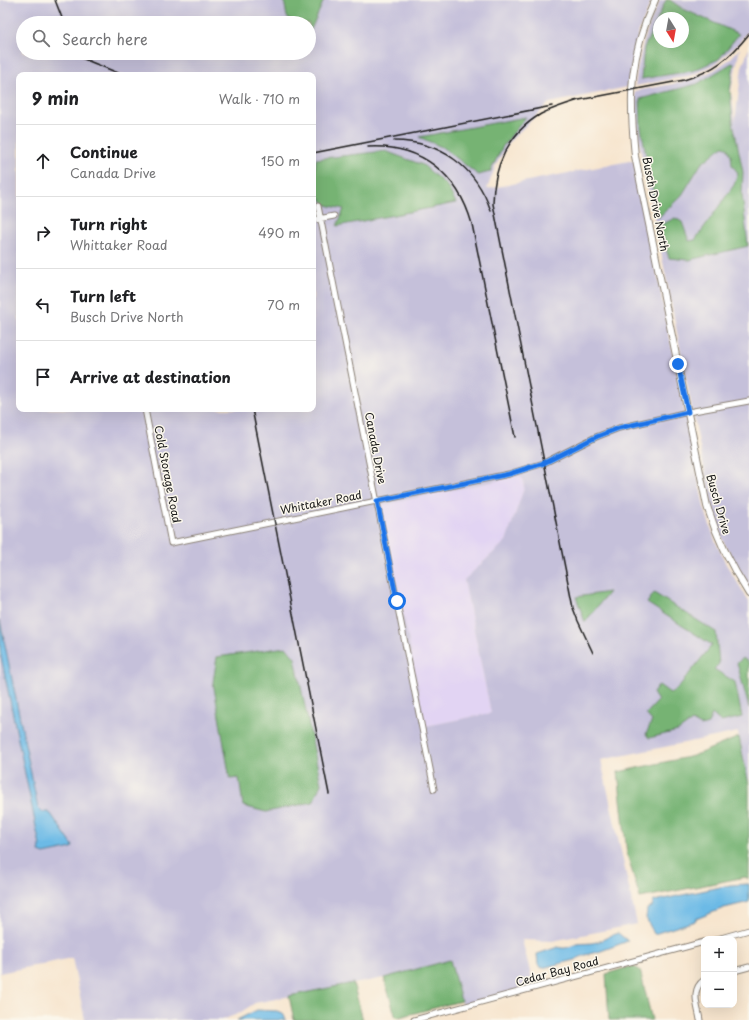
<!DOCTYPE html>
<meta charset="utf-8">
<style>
:root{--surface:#fff;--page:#f2f2f2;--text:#202124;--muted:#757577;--line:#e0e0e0}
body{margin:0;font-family:"Playpen Sans",sans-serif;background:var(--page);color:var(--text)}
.controls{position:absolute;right:12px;bottom:12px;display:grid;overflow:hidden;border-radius:8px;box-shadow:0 4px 16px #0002}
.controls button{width:36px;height:36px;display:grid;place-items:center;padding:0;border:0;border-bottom:1px solid var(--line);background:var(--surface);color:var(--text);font:20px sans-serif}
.compass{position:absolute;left:653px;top:12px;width:36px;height:36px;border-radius:50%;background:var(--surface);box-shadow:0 4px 16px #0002;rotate:169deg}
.stop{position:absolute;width:12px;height:12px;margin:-9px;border:3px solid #1a73e8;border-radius:50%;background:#fff}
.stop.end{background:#1a73e8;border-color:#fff;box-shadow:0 1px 4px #0008}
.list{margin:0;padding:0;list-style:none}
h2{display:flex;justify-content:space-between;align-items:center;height:52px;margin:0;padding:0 16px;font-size:17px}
h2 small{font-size:13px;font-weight:400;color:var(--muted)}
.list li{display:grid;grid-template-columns:26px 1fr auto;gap:12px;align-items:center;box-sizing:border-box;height:72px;padding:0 16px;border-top:1px solid var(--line)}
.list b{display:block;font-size:15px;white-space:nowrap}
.list p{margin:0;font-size:13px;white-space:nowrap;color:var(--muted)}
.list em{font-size:13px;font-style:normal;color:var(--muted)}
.icon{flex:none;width:22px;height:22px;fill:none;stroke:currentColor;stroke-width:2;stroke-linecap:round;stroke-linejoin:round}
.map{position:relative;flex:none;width:749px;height:1020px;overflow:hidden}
.search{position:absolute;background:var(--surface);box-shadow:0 4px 16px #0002;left:16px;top:16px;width:300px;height:44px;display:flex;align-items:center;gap:10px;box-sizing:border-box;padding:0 14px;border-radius:22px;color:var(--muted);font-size:15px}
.panel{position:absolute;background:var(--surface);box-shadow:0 4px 16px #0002;left:16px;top:72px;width:300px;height:340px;border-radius:8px}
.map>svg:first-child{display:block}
</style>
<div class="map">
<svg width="749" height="1020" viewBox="0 0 749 1020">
<rect width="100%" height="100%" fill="#fbf7ec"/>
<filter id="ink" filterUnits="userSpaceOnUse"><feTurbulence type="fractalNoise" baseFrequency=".025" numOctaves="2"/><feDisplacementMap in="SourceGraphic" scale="8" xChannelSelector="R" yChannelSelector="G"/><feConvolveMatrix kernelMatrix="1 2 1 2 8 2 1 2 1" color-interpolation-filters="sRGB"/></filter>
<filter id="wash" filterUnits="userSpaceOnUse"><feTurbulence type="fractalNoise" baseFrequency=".012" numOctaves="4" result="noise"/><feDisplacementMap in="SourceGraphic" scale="16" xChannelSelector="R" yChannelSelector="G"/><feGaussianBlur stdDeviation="0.9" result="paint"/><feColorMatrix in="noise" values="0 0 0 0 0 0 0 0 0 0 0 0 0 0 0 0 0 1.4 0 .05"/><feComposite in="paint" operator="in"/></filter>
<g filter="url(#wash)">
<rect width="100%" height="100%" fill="#f7e5ce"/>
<path fill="#e2d4f3" d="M519 476 523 479 524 488 506 541 464 580 491 713 426 726 381 505Z"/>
<path fill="#c5c0da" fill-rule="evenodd" d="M0 0H284L287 17 295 23H23V53H309V34L324 0H652L639 31 628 87 549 103 511 140 496 165 487 189 634 160 704 507 715 540 726 564 749 601V785L738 732 601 760 637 924 552 941 522 940 534 986 462 1005 450 961 384 978 255 1003 238 1014 222 1020H85L72 958 0 973ZM19 75H313V409H19ZM385 152 423 165 337 226 344 209 316 159ZM519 476 523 479 524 488 506 541 464 580 491 713 426 726 381 505Z
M660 0H749V30L739 43 717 63 693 75 635 86 637 70 642 47 650 22ZM659 18H683V42H659Z
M740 48 731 91 735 121 742 67 749 48V586L741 574 723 541 713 513 638 137 635 115V91L689 81 714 70 730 59Z"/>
<path fill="#76b373" stroke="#496848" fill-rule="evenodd" d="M284 0H324L309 34V23H295L287 17Z
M666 0H670L683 9 739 34 719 59 692 71 641 79 644 48ZM659 18H683V42H659Z
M732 63 734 64 730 91 733 122 743 172 742 194 748 246 689 260 669 258 659 226 675 218 682 222 689 241 695 240 734 185 738 173 732 165 731 155 727 147 723 146 701 164 682 195 658 218 641 128 640 99 697 84Z
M526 117 503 146 490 172 478 175 444 148 419 137Z
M385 151 423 165 447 186 456 203 337 226 344 209 326 205 314 190 316 159Z
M609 592 585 622 576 597Z
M654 593 716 632 719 664 714 669 735 682 742 717 721 722 712 714 708 724 701 726 692 721 678 731 649 738 646 734 652 721 646 714 658 701 653 693 659 685 670 693 677 689 712 645 647 603Z
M286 647 295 658 321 784 313 802 266 812 243 806 239 778 230 779 213 682 217 657Z
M743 658 749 663V708L737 663Z
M739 737 749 785V879L745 877 640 898 627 854 618 772 693 756Z
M450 960 461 1001 396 1018 384 978Z
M632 966 640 970 652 1020H609L606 974Z
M353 983 363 1020H294L289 996Z"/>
<path fill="#6cbae6" stroke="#446b81" d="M0 620 38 808 42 812H48L51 814 73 846 72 848 44 854 39 852 40 846 0 652Z
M749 884V902L724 908 696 919 695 921 654 934 646 918 647 909 652 907 654 901 730 885Z
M618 933 628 941 601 951 585 955 574 960 542 968 538 965 537 954 558 947C566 950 570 946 577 944 583 943 590 944 597 942 604 940 610 935 618 933Z
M257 1010 277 1011 283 1013 286 1020H237Z"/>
</g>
<g filter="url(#ink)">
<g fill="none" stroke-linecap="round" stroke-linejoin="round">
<defs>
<path id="minor" d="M318 206 434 789
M313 220 334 216
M145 409 171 543 509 474 544 463 596 437 619 428 688 412 749 401
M717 939 749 930
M734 971 749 967
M414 1020 704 942
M700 1020C698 1006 690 990 704 980"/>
<path id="tertiary" d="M655 0C629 56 629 96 635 156L707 506C717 538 731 566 749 594"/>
</defs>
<use href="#minor" stroke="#8a8075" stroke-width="7"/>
<use href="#tertiary" stroke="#8a8075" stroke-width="8"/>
<use href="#minor" stroke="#fff" stroke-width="5"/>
<use href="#tertiary" stroke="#fff" stroke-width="6"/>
<path stroke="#1c1c1c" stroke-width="1.5" d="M55 0 64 23
M69 53 123 75
M579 100C566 104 553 108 541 114 508 133 493 168 493 204L573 608 578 621 593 653
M574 101 684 80C714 71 730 58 749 34
M394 141C441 141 476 167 491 211
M368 147C421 144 458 174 472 224L515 437
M313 153 552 106
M252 409 329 794"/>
</g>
</g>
<g fill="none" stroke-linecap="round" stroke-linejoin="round" filter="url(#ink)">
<path stroke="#1a73e8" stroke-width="5" d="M397 601 377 501 509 474 544 463 596 437 619 428 688 412 678 364"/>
</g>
<g text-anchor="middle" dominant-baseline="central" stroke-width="3" stroke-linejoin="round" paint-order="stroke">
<g font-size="11" fill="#1c1c1c" stroke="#fbf7ec">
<text transform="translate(656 204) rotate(79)">Busch Drive North</text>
<text transform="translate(376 448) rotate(79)">Canada Drive</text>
<text transform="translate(168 474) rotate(79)">Cold Storage Road</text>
<text transform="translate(321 502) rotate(-11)">Whittaker Road</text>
<text transform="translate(719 504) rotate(74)">Busch Drive</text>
<text transform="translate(557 971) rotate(-15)">Cedar Bay Road</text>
</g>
</g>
</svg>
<div class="controls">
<button>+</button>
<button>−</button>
</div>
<svg class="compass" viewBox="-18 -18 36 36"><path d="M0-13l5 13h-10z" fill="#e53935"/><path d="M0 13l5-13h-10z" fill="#757577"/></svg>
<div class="stop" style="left:397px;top:601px"></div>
<div class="stop end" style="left:678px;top:364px"></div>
<div class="search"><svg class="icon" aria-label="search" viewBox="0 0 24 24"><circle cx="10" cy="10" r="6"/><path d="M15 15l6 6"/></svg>Search here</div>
<section class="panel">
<h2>9 min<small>Walk · 710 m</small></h2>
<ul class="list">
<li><svg class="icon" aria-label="ahead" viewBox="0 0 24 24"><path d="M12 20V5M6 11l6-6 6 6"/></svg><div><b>Continue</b><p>Canada Drive</p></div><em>150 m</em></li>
<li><svg class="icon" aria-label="right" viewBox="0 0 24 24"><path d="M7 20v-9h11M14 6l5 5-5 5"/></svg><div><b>Turn right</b><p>Whittaker Road</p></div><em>490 m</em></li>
<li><svg class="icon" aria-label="left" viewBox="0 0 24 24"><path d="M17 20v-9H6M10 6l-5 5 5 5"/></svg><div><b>Turn left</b><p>Busch Drive North</p></div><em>70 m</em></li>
<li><svg class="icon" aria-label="arrive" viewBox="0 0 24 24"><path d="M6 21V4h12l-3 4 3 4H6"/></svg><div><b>Arrive at destination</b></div></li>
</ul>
</section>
</div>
